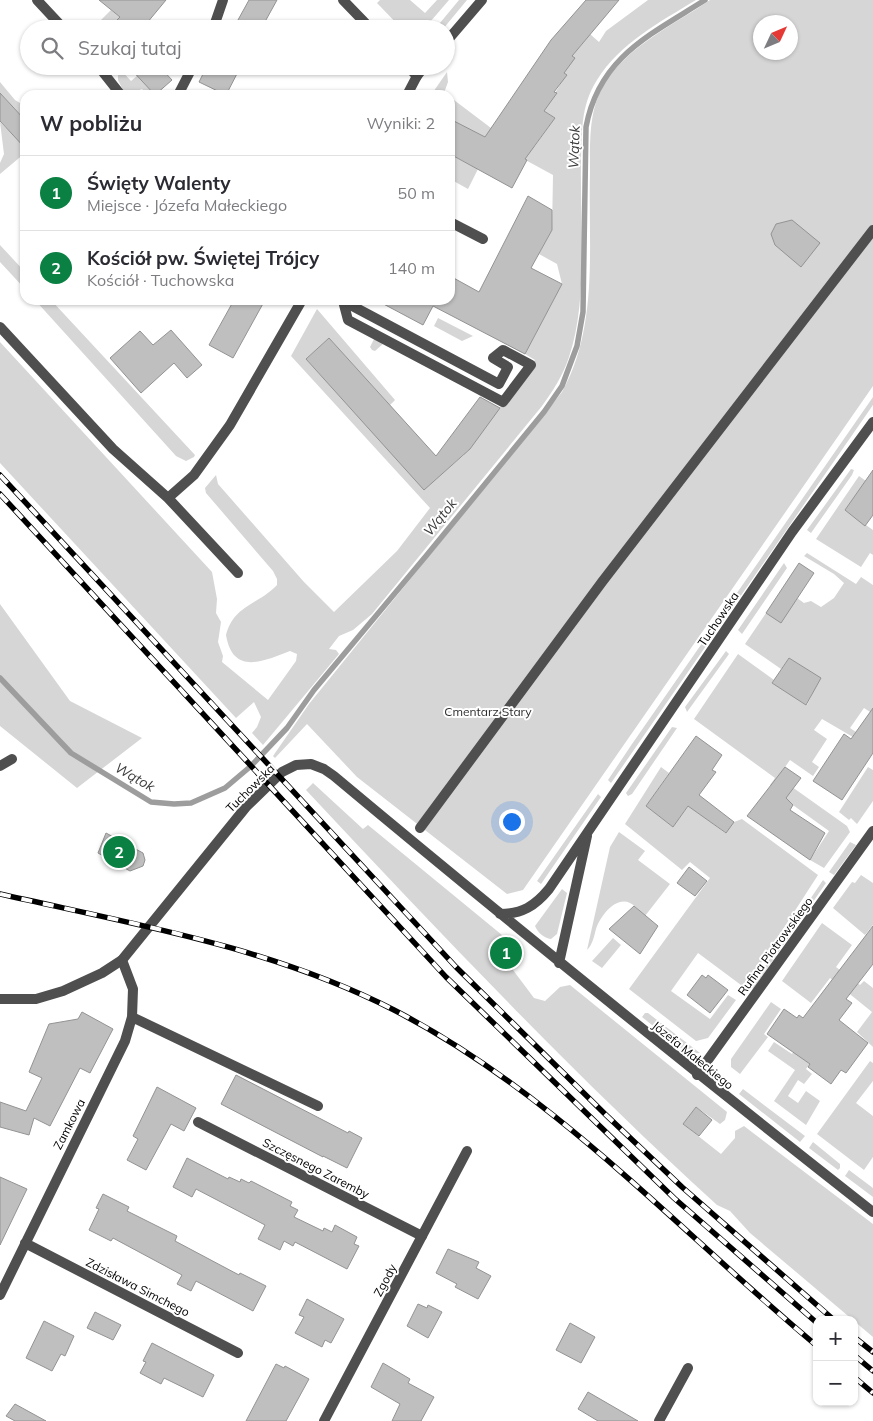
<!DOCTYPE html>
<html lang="pl">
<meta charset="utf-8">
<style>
:root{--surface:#fff;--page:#f7f7f7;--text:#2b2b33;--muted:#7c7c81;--line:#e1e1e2;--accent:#0b8043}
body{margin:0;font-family:Mulish,sans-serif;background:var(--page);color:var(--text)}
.controls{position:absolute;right:15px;bottom:15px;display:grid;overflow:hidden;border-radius:10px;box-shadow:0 1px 4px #0004}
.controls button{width:45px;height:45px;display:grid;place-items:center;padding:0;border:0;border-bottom:1px solid var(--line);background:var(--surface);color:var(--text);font:25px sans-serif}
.compass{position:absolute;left:753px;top:15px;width:45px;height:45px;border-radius:50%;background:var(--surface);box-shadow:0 1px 4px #0004;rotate:46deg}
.you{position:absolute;left:511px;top:821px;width:18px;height:18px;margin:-12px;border:4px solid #fff;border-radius:50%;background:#1a73e8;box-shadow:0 0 0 8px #1a73e833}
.badge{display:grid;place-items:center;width:32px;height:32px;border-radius:50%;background:var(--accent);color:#fff;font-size:16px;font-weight:700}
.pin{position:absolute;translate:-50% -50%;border:2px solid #fff;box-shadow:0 1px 5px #0006}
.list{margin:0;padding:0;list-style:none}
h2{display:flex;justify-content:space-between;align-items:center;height:65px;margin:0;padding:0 20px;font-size:21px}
h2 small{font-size:16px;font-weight:400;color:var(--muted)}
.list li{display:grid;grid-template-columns:32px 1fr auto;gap:15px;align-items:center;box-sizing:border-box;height:75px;padding:0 20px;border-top:1px solid var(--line)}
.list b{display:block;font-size:19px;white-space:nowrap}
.list p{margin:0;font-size:16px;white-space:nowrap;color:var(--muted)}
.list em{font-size:16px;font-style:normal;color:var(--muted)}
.icon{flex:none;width:28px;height:28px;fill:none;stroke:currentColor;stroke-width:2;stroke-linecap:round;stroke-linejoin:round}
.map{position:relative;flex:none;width:873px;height:1421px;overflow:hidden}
.search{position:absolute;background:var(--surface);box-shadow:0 1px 4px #0004;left:20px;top:20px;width:435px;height:55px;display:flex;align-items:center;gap:12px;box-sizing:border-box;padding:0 18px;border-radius:28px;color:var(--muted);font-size:19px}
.panel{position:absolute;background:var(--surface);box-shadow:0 1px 4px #0004;left:20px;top:90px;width:435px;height:215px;border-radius:15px}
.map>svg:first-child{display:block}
</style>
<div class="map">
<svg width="873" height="1421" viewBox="0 0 873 1421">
<rect width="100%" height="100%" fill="#fff"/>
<path fill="#d6d6d6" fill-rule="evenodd" d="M380 0H410L425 13 437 0H449L424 29H402L377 3Z
M459 0H467L443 29H435Z
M648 0H696C660 22 620 43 597 80 580 106 582 135 581 164 580 223 588 302 569 357 563 375 553 391 542 406L372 614 353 630 339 636 329 649 336 650 339 654 263 745 252 733 257 727 261 717 254 702 236 718 0 463V342L212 572 217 599 216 613 221 622 218 642 223 656 222 662 268 700 296 661 297 654 290 651C264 661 233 676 226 635 234 605 258 605 277 585V579L273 571 206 493 205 488 216 475 218 484 304 582 334 612 397 551 430 508 291 356 317 309 395 400 390 405 329 338 306 359 424 489 464 455 449 439 467 452 501 406 384 343 375 351 372 350 370 347 376 335 503 402 535 360 525 354 562 284 557 264 539 254 552 230 553 175 450 119V97L491 128 498 119 535 146 555 118 544 111 566 75 564 73 572 56 590 34 599 42 606 31Z
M710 0H873V386L523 890 507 894 357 777 307 724 275 758 273 756 309 704 562 392C599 326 588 245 590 173 590 136 588 101 613 72 638 41 678 22 710 0ZM760 22H790V52H760Z
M111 10 135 29 116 22 108 29H92Z
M118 66H122L120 69 131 81 138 75 155 95H148L142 89 130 94H125L118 80Z
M447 72 448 82 444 93 447 95H431Z
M0 82 15 100 25 106V120L0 93Z
M0 122 18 140 25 134V153L0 174V163L4 154Z
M450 154 478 169 468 189 450 179Z
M0 245 25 272V289L0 262Z
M35 300H51L195 455 194 457 186 461 176 456Z
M438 318 473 336 462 341 434 326Z
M873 397V405L611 783 608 780 632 744Z
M851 469 854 470 852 475 811 533 807 530Z
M859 476 866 481 845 510 873 530V555L870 553 861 567 816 539Z
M807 553 856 584 861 577 873 585V714L864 708 850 728 856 732 853 737 822 719 814 730 827 739 812 762 819 767 813 776 790 760 778 777 847 826 850 832 824 868 810 860 829 831 779 795 781 793 770 785 775 778 694 719 738 654 774 680 772 683 807 705 820 678 789 658 781 669 745 644 766 613 781 622 797 598 804 603 811 601 821 607 834 598 844 583 834 574 804 556Z
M784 563 787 568 742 634 738 630Z
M0 604 70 701 142 738 77 788 0 726Z
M726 651 729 654 687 712 685 707Z
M672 727 677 728 632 794 628 796 626 793Z
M661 767 669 773 646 806 673 827 697 794 712 805 704 817 725 833 734 822 742 819 818 875 745 988 698 953 671 991 710 1019 728 995 736 1000 708 1038 696 1041 629 989 710 878 690 862 682 870 625 824Z
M868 767 873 770V801L857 824 851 818 849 820 839 812Z
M313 783 363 829 368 825 502 935 499 943 514 952 517 949 522 954 513 970 534 998 545 1001 560 987 570 985 727 1112 725 1120 720 1124 696 1107 683 1124 721 1154 735 1138V1131L744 1126 873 1224V1337L750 1233 730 1211 717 1205C573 1074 439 932 306 790Z
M598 794 601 797 541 884 537 881Z
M619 832 645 851 638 860 670 884 645 916C641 912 636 906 630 903 615 896 600 917 596 929 594 936 593 944 587 950L610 847Z
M850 842 856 845 834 875 829 872Z
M861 875 873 883V925L865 935 833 908 852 882 855 883Z
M823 880 826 883 753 989 751 987Z
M562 889 567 893 557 934 551 939C544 938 538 933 535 926Z
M822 923 852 945 836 967 860 985 864 981 873 988V1047L857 1032 872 1012 830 978 811 1003 782 981Z
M613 938 621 945 602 968 592 961Z
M771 1002 781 1009 764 1034 768 1037 740 1074 731 1067V1059Z
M645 1013H648L700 1053 688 1054 642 1017Z
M813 1024 828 1039 806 1069 812 1074 804 1084 798 1080 788 1096 798 1103 806 1091 820 1101 806 1125 774 1101 795 1070 768 1051 774 1042 792 1054Z
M870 1061 873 1063V1081L856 1103 873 1116V1157L864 1170 817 1134Z
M743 1089 805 1136 800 1142 739 1094Z
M813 1142 840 1164V1168L838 1170 809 1148Z
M849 1170 873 1188V1197L845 1176Z"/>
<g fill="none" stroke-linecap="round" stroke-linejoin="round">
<path stroke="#9d9d9d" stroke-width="5.5" d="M0 678 71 753 151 802 174 804 191 803 225 788 251 766 287 728 314 690 426 556 544 412 562 386 577 346 583 312 586 127C599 57 650 35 705 0"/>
</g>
<path fill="#bfbfbf" stroke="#939393" d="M99 0H166L142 29H108L120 17Z
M249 0H277L261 29H233Z
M586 0H619L572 56 575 58 564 73 567 75 554 92 557 93 544 111 555 118 525 159 527 160 512 188 450 154V119L485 137 551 40Z
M128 66H159L172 80 155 95Z
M207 66H241L226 95 199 82Z
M0 93 25 120V148L0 121Z
M528 196 552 210V230L531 268 562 284 525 354 433 306 423 325 376 300H450V276L479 292Z
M792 220 820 243 801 267 775 245 771 234 776 224Z
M234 300H265L233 358 209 345Z
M171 330 202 365 187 378 174 363 141 393 110 358 140 331 153 345Z
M329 338 436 456 480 397 500 408 470 449 424 490 306 359Z
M873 470V515L865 526 845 510Z
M799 563 814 573 781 623 766 613Z
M789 658 821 678 806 705 772 683Z
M873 708V753L842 800 813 781 844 734 851 739Z
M696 736 722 755 712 770 716 772 699 795 734 822 726 833 688 806 673 827 646 806Z
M785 767 801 778 786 798 793 805 790 810 825 833 810 860 747 816Z
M106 833 143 853 145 860 143 866 130 871 98 853Z
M689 867 707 881 695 896 677 883Z
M634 906 658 926 640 954 609 929Z
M873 926V964L846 999 852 1003 839 1020 868 1043 846 1073 841 1070 831 1084 808 1067 810 1064 767 1034 784 1009 797 1018 799 1015 803 1018Z
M702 975 706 978 708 975 728 990 710 1013 687 995Z
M82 1012 113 1029 90 1073 80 1068 50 1126 34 1118 29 1135 0 1127V1102L26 1111 42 1078 29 1072 49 1024 78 1019Z
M236 1075 348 1133 349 1131 362 1138 347 1168 323 1156V1157L221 1104Z
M157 1087 196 1108 184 1131 171 1124 146 1170 127 1160 138 1139 133 1136Z
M696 1107 712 1120 699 1136 683 1124Z
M187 1158 228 1179 229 1177 240 1182 241 1179 249 1183 251 1181 292 1202 290 1206 298 1210 294 1217 323 1231 324 1228 332 1232 335 1225 357 1237 354 1244 359 1246 347 1269 295 1242 293 1246 284 1241 280 1250 258 1239 265 1225 196 1189 192 1197 173 1187Z
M0 1177 27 1189 0 1245Z
M103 1194 129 1207 127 1211 177 1236 175 1241 239 1275 240 1273 266 1286 253 1311 196 1281 191 1291 177 1284 182 1275 113 1238 111 1241 89 1230 99 1209 96 1208Z
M448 1249 479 1262 476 1268 491 1276 478 1299 455 1287 457 1284 436 1273Z
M307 1299 344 1319 331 1343 325 1340 322 1347 295 1333 304 1317 299 1315Z
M418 1304 427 1308 428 1305 442 1312 428 1338 407 1326Z
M95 1312 121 1325 113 1340 87 1328Z
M44 1321 74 1336 65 1356 61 1354 52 1371 26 1358Z
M570 1323 595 1337 581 1363 556 1350Z
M152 1343 214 1375 203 1397 164 1378 161 1384 140 1373 146 1362 143 1361Z
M383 1363 410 1379 408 1383 434 1397 421 1421H392L400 1404 371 1387Z
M276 1364 284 1368 285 1366 309 1379 286 1421H246Z
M588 1392 638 1421H598L578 1409Z
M15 1404 46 1421H15L6 1416Z"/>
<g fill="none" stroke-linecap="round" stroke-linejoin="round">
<path stroke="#4f4f4f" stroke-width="10" d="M37 0 64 29
M213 29 223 0
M98 66 121 95
M178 95 193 66
M407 95 417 76
M450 222 483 239
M343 301 499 384 508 367 493 358 503 350 531 365 503 402 348 320Z
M0 327 113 449 168 498 238 573
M168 498 194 475 230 425 302 300
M0 766 12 759
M198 1122 422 1236"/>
<path stroke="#4f4f4f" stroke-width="10" d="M420 828 602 582 873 230"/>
<path stroke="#4f4f4f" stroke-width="10" d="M343 0 371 29
M446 42 482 0
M407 66 417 76 425 66
M132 1017 318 1106
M697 1075 873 831
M25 1243 238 1353
M0 1295 125 1041 132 1017 133 989 122 960
M324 1421 467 1151
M659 1421 688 1368"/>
<path stroke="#4f4f4f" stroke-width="10" d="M500 914C522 914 535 906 549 889L792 532 873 422
M559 963 587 836
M0 999H36L63 991 102 973 122 960 246 807 282 772 296 765 311 764 324 769 334 776C511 924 691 1069 873 1212"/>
<defs>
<path id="rail" d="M0 475 456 967 606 1115 682 1187 834 1320
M0 494 446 977 674 1198 817 1323
M0 894C133 924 271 947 394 1010 555 1093 679 1231 817 1346
M854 1337 873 1352
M854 1355 873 1371
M854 1377 873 1393"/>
</defs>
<use href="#rail" stroke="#000" stroke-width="5.5"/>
<use href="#rail" stroke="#fff" stroke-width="4" stroke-dasharray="11" stroke-linecap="butt"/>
</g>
<g text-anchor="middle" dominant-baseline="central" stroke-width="4" stroke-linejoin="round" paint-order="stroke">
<g font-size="12" fill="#000" stroke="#fff">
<text transform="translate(718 619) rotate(-56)">Tuchowska</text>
<text transform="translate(250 788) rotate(-45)">Tuchowska</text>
<text transform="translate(775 946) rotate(-54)">Rufina Piotrowskiego</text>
<text transform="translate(693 1055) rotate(39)">Józefa Małeckiego</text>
<text transform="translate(69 1124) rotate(-63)">Zamkowa</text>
<text transform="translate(316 1168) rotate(27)">Szczęsnego Zaremby</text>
<text transform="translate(385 1280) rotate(-62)">Zgody</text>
<text transform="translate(138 1287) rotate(27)">Zdzisława Simchego</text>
</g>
<g font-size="12" fill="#2d2d2d" stroke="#fff">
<text x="488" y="711">Cmentarz Stary</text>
</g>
<g font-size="14" font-style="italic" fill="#3e3e3e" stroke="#fff">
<text transform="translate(574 147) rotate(-88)">Wątok</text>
<text transform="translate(440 517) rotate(-51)">Wątok</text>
<text transform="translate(135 777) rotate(30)">Wątok</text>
</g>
</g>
</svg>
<div class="controls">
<button>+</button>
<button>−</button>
</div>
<svg class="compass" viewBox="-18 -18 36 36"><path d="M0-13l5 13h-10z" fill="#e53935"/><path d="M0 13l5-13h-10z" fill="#7c7c81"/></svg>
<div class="you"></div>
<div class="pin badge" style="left:506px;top:953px">1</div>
<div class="pin badge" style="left:119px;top:852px">2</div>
<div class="search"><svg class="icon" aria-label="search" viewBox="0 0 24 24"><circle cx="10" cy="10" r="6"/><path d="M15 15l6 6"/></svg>Szukaj tutaj</div>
<section class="panel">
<h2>W pobliżu<small>Wyniki: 2</small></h2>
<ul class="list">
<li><span class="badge">1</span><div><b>Święty Walenty</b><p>Miejsce · Józefa Małeckiego</p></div><em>50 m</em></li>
<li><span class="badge">2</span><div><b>Kościół pw. Świętej Trójcy</b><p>Kościół · Tuchowska</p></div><em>140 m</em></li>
</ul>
</section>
</div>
